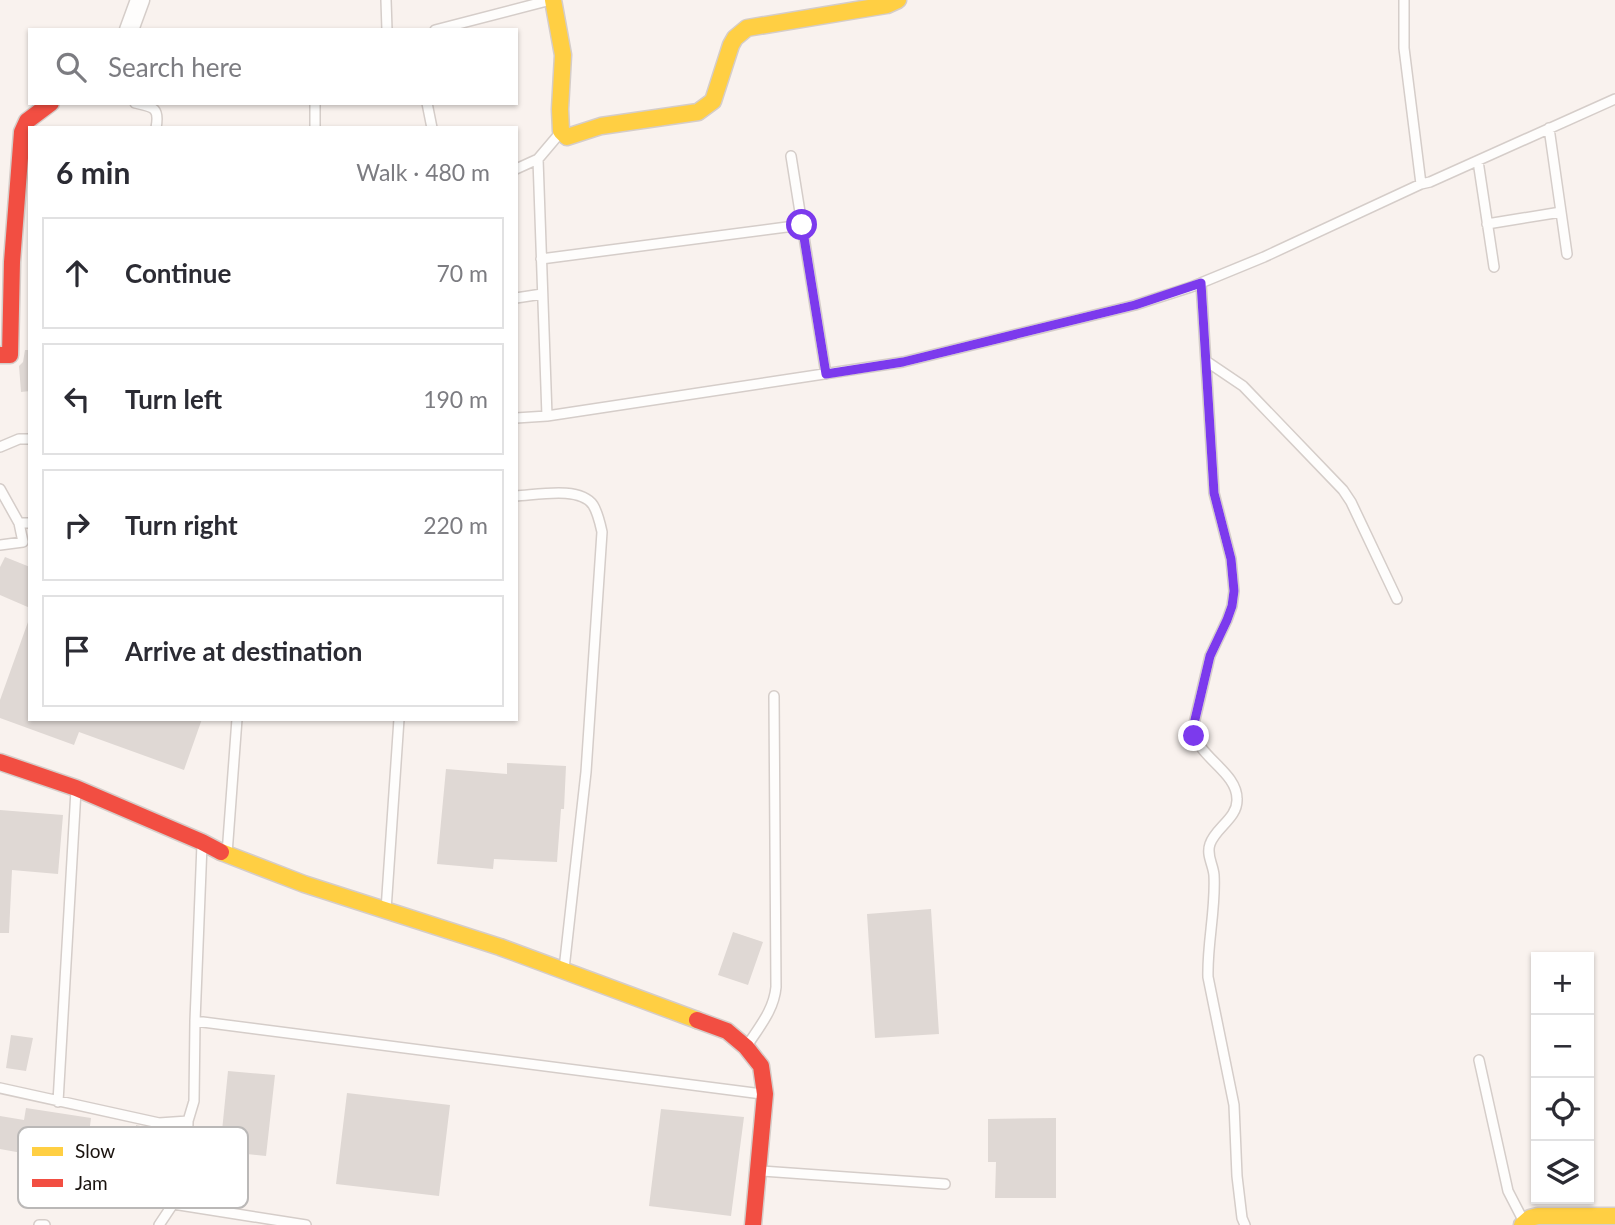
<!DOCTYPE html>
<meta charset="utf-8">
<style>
:root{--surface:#fff;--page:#f7f7f7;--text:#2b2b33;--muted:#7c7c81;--line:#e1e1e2}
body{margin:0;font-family:Lato,sans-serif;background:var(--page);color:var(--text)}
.controls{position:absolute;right:21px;bottom:21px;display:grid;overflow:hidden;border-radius:0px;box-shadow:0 2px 5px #0004}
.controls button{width:63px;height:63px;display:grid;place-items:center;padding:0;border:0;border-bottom:2px solid var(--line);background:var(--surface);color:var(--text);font:35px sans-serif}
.stop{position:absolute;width:21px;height:21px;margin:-16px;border:5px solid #7c3aed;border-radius:50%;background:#fff}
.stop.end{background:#7c3aed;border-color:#fff;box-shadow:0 2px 7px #0008}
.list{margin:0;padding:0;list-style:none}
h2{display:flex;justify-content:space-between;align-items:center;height:91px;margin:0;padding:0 28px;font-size:30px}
h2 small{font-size:23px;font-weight:400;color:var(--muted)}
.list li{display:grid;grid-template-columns:46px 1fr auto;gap:21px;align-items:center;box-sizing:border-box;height:112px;margin:0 14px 14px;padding:0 14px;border:2px solid var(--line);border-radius:0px}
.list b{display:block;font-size:26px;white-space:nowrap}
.list em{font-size:23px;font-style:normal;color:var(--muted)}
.icon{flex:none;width:38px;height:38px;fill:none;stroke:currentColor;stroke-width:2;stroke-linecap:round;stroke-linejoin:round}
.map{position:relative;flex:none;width:1615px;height:1225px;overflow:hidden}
.search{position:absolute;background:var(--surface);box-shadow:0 2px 5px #0004;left:28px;top:28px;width:490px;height:77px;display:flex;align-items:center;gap:18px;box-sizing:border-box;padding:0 24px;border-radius:0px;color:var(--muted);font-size:26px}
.panel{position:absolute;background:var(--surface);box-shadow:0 2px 5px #0004;left:28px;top:126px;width:490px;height:595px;border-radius:0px}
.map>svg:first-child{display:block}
</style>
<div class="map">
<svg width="1615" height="1225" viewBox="0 0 1615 1225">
<rect width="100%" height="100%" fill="#f9f2ee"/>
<path fill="#dfd8d4" d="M25 350H30V391L21 392 19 366 23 362Z
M5 557 30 567V608L0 595V567Z
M28 622H30V719H202L184 770 79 732 74 745 0 718V700Z
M507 763 566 766 564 809H561L557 862 494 859 493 869 437 864 446 769 507 774Z
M0 810 63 815 58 874 12 870 9 933H0Z
M931 909 939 1034 875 1038 867 914Z
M733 932 763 942 748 985 718 975Z
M11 1035 33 1038 26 1071 6 1068Z
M228 1071 275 1075 266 1156 220 1151Z
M347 1093 450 1105 439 1196 336 1184Z
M26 1108 91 1118 90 1126 136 1131V1125L158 1130 169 1129 164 1178 82 1170 21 1160 22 1153 0 1149V1116L24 1120Z
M661 1109 744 1117 731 1216 649 1206Z
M1056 1118V1198H995L996 1162H988V1119Z"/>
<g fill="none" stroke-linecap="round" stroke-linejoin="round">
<defs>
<path id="lane" d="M386 0 387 30
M1404 0V48L1421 184
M435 30 551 0
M135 103C153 107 160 107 156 128
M315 103V128
M427 103 432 128
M1549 128 1567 254
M791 156 826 374
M538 159 547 416
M1478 161 1494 267
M516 169 538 159 560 133
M1487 224 1561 212
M541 259 802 225
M1201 283 1214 493 1231 559 1234 591 1232 606 1227 620 1210 656 1193 728C1196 757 1237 771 1237 799 1238 818 1215 828 1210 844 1206 855 1213 864 1214 875 1216 909 1207 943 1208 977L1234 1105 1237 1176 1242 1218 1245 1225
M516 298 542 294
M1206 361 1243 386 1343 490 1351 502 1397 599
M516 418 547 416 903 362 1135 305 1191 287 1264 257 1421 184 1430 182 1615 99
M0 447 19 439H30
M0 489 19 523 23 542 0 545
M516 496C537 495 580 486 593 505 598 513 600 523 602 532L586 772 564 969
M19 523H30
M227 854 237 719
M386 910 399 719
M195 1021 762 1094
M747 1046C759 1027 774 1010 776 987L774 696
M1479 1060 1508 1191 1524 1222
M0 1088 159 1123 188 1121 194 1101 195 1021 202 844
M58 1102 76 790
M761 1171 945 1184
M173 1204 306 1225
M39 1225H45
M159 1225 173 1204 187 1169 188 1121"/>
<path id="street" d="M129 30 140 0"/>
<path id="slow" d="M553 0 563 55 560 109 561 131 567 137 601 126 698 112 713 101 731 45 735 38 747 28 887 5 898 0
M221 852 304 884 500 947 697 1020
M1522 1225 1530 1218 1538 1216H1615"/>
<path id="jam" d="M0 355H10L12 262 22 132 27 121 51 103
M0 762 76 788 202 842 221 852
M697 1020 727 1031 746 1047 761 1066 765 1094 753 1225"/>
</defs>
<use href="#lane" stroke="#d5cdc9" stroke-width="12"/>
<use href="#street" stroke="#d5cdc9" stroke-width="21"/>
<use href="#slow" stroke="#d5cdc9" stroke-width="19"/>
<use href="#jam" stroke="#d5cdc9" stroke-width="19"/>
<use href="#lane" stroke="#fefdfc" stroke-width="9"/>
<use href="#street" stroke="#fefdfc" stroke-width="18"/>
<use href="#slow" stroke="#ffcf43" stroke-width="16"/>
<use href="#jam" stroke="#f24e42" stroke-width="16"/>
</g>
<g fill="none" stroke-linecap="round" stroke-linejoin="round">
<path stroke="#7c3aed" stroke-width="9" d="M802 225 826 374 903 362 1135 305 1201 283 1214 493 1231 559 1234 591 1232 606 1227 620 1210 656 1193 728 1194 736"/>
</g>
<rect x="18" y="1127" width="230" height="81" rx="10" fill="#fff" stroke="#bab8b7" stroke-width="2"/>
<rect x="32" y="1147" width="31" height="9" fill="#ffcf43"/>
<rect x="32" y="1179" width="31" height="8" fill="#f24e42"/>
<g font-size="19" fill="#1a130f">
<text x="75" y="1158">Slow</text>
<text x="75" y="1190">Jam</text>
</g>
</svg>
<div class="controls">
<button>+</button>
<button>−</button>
<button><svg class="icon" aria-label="locate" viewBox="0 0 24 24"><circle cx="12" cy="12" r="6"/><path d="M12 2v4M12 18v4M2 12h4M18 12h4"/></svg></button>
<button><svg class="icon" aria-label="layers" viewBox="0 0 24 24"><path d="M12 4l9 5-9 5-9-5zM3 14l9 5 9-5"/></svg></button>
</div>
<div class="stop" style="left:802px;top:225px"></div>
<div class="stop end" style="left:1194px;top:736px"></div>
<div class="search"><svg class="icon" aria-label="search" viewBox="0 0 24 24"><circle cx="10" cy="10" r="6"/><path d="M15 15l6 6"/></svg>Search here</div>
<section class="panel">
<h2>6 min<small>Walk · 480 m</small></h2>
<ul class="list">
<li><svg class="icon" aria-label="ahead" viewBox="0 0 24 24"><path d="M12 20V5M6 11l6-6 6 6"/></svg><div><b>Continue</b></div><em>70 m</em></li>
<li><svg class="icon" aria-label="left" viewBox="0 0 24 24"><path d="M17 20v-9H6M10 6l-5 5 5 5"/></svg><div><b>Turn left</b></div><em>190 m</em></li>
<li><svg class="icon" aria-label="right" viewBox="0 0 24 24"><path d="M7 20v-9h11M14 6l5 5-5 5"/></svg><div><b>Turn right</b></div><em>220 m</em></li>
<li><svg class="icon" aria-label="arrive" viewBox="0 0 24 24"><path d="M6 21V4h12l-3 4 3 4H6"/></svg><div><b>Arrive at destination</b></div></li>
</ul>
</section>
</div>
